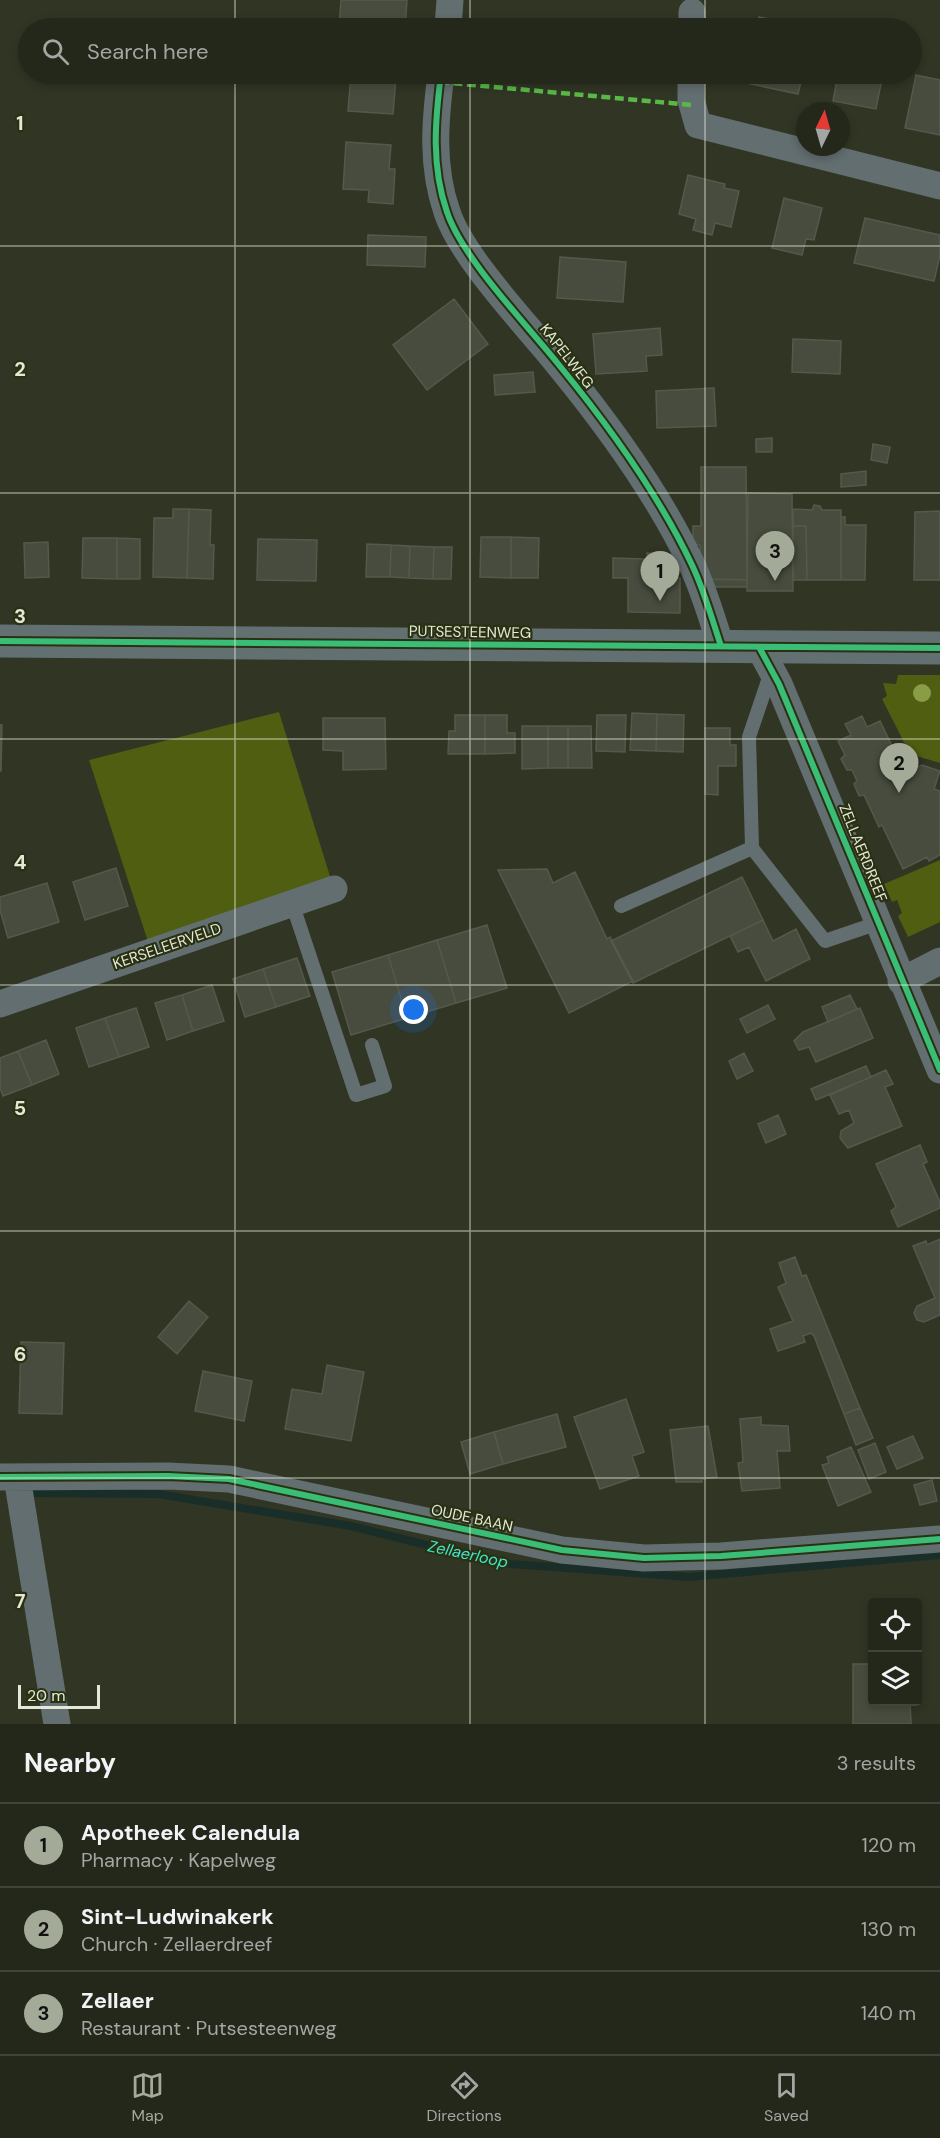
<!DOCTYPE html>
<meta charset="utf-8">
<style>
:root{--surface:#24281b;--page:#303428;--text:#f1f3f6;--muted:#a3a6a3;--line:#41443a;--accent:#a4aa98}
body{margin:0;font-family:"DM Sans",sans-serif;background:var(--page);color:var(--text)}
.controls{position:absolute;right:18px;bottom:18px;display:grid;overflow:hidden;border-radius:6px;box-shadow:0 3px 9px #0003}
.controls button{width:54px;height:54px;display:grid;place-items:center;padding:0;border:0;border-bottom:2px solid var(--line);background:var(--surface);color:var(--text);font:30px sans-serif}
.compass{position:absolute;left:796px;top:102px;width:54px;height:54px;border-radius:50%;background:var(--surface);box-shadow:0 3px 9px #0003;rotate:5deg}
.scale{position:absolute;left:18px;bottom:15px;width:82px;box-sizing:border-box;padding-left:6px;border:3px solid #e3e9d6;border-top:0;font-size:16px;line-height:21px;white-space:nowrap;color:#e3e9d6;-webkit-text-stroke:4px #2a3112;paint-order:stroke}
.you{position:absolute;left:414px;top:1010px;width:21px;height:21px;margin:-15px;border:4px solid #fff;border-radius:50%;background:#1a73e8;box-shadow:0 0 0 9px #1a73e833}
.badge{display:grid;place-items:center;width:39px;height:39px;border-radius:50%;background:var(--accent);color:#111;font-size:20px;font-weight:700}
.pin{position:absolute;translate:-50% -50px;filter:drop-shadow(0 2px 3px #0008)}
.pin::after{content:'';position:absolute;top:32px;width:21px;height:18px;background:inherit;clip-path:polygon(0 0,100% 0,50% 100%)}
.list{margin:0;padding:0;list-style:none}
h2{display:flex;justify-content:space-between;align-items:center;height:78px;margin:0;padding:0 24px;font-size:26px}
h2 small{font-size:20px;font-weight:400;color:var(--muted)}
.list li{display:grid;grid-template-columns:39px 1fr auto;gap:18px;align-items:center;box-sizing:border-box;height:84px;padding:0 24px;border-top:2px solid var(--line)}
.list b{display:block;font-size:22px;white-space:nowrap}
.list p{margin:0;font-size:20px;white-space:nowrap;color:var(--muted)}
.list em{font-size:20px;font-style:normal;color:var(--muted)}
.icon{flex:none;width:33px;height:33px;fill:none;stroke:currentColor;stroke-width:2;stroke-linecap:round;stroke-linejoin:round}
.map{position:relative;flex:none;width:940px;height:1724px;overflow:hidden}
.search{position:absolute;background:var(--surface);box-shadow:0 3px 9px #0003;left:18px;right:18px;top:18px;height:66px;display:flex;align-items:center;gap:15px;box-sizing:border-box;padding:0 21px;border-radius:33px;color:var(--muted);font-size:22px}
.sheet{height:330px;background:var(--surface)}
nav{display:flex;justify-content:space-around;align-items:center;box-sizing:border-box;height:84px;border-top:2px solid var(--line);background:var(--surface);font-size:16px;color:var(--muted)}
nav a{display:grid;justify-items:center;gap:3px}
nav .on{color:var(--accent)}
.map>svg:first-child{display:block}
</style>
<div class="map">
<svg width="940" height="1724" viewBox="0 0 940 1724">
<rect width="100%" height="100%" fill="#303524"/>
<path fill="#4f5e10" d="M898 675H940V763L910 754 882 699 887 696 883 683 896 684Z
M279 712 334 889 151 951 89 760Z
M940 860V922L908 937 898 916 902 913 897 900 892 902 884 884Z"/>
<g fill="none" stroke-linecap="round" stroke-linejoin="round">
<path stroke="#1a2e29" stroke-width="8" d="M35 1493 158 1494 351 1526 499 1563 688 1577 940 1555"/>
</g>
<path fill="#484c3e" stroke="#54594a" stroke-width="1.5" d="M341 0H407L405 28H339Z
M759 17 812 28H757Z
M351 74H402V77H396L393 114 348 111Z
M748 74H803L798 94 746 83Z
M838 74H883L876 109 833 101Z
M916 75 940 80V135L905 128Z
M346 142 391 145 389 169H395L393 204 368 202 369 190 343 189Z
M688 175 725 184 724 188 739 191 731 227 715 223 712 235 693 230 696 219 679 214Z
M784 198 822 208 814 240 806 239 802 255 772 248Z
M865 218 940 235V255L934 281 854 263Z
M368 235 426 237 425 267 367 265Z
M560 257 626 262 623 302 557 298Z
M454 299 488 344 427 390 393 345Z
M660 328 662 355 646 356 647 371 596 374 593 334Z
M793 339 841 341 840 374 792 372Z
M533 372 535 392 495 395 494 375Z
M714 388 716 426 657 428 656 391Z
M772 438V452H756V439Z
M873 444 890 447 887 463 871 460Z
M701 467H746L747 580 706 579V562H700V545H693V526H701Z
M866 471V485L841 487V474Z
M748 493 792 494 793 591H747Z
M814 505 820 506 822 510H841V580H807L806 526H793V509L812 510Z
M173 509H189L187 578 153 577 154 518H173Z
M189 509 211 510 210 545H214L213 579 187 578Z
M940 511V580H914L915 512Z
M841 517H845V525H866L865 580H841Z
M793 526H806L807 580H793Z
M481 537H511V578L480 577Z
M511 537 539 538 538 578H511Z
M83 538H117V579L82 578Z
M117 538 140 539V579H117Z
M258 539 317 540 316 581 257 580Z
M48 542 49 577 25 578 24 543Z
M367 544 391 545 390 577H366Z
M391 545 410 546 409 578 390 577Z
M410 546 434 547 433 579 409 578Z
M434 547H452L451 579H433Z
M647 553 666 554 667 578H680V613L628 612V578H613V558L647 559Z
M711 579 747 580V587H711Z
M632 713 657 714 656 751 630 750Z
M657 714 684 715 683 752 656 751Z
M455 715H485V754H448L449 731H455Z
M485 715H507V733H515V753L485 754Z
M597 715H626L625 752 596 751Z
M862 716 867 727 880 721 905 773 922 765 940 771 934 789 940 791V855L929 861 927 857 903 869 882 825 879 827 864 795 859 796 854 784 857 781 852 770H847L841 759 845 755 838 741 851 735 845 724Z
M323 718H385L386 769 343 770V751L323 750Z
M0 725H2L1 771H0Z
M522 726H548V768L522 769Z
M548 726H568V768H548Z
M568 726H591L592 768H568Z
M705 728H730V745H736V766H718V795L705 794Z
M116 868 128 906 85 920 73 882Z
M547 869 553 883 575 872 607 939 610 937 633 981 569 1013 498 870Z
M742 877 763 920 633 983 611 941Z
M47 883 59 922 8 938 0 910V897Z
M763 920 773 941 796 929 810 959 766 981 749 947 738 952 730 936Z
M487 925 507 988 456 1003 437 940Z
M437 940 456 1003 407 1018 388 955Z
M388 955 407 1018 351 1035 332 972Z
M297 958 310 996 276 1007 263 969Z
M263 969 276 1007 245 1017 233 979Z
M212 985 224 1021 193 1031 182 995Z
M182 995 193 1031 167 1040 155 1003Z
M850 995 857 1009 828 1022 822 1007Z
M768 1005 775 1019 747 1033 740 1019Z
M136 1008 149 1047 119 1057 105 1018Z
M860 1008 873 1038 816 1062 809 1047 799 1050 794 1041 803 1032Z
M105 1018 119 1057 89 1067 76 1028Z
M46 1040 59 1074 32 1085 18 1051Z
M18 1051 32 1085 3 1096 0 1088V1058Z
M744 1053 753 1071 737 1079 729 1061Z
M866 1066 871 1077 816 1100 811 1089Z
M886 1070 893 1084 885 1087 902 1126 848 1148 840 1138 841 1131 854 1123 849 1110 839 1114 830 1095Z
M778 1115 786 1134 766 1143 758 1124Z
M920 1145 927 1162 923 1164 940 1202V1208L898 1227 891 1211 896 1207 876 1164Z
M940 1239V1315L924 1322 917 1320 914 1313 917 1306 935 1298 913 1246 926 1241 927 1245Z
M795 1257 802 1276 806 1275 860 1408 844 1414 814 1336 811 1333 803 1336 805 1342 778 1351 770 1329 793 1321 778 1287 786 1283 779 1263Z
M189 1301 208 1317 177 1354 158 1337Z
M21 1342 64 1343 62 1414 19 1413Z
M327 1365 364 1372 351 1441 285 1429 292 1389 322 1394Z
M203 1371 252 1381 244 1421 195 1411Z
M626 1399 644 1452 632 1456 639 1476 600 1489 574 1417Z
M860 1408 873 1438 856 1445 844 1414Z
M557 1414 566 1447 503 1464 494 1432Z
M761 1417V1425L788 1426 790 1451H777L780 1488 742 1491 738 1463 743 1462 740 1419Z
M708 1426 717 1477 702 1479V1482H676L670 1430Z
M494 1432 503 1464 470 1474 461 1442Z
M913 1436 923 1458 897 1469 887 1447Z
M875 1443 886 1472 869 1479 858 1450Z
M851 1447 871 1492 838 1506 822 1465 829 1463 827 1457Z
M932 1480 937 1501 920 1505 914 1485Z
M853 1664H872V1702H910L911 1724H853Z"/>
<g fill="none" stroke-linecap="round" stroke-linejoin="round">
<path stroke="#636e70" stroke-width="14" d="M752 848 825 941 878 923
M292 903 356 1095 385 1086 372 1045
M621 906 752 848 749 737 771 672"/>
<path stroke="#636e70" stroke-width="27" d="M448 28 450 0
M692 28V12
M441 74C435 121 431 166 447 212 462 258 528 326 559 365 609 426 658 493 692 565 704 590 712 619 721 646
M691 74V100L698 125 940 186
M759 647 779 684 940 1070
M901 981 940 961
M0 1004 334 889
M0 1477 168 1476 229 1479 562 1550 644 1558 721 1556 940 1539
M17 1477 57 1724"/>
<path stroke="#637071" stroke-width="33" d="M0 641 940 648"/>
<path stroke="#58b947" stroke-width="4.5" stroke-dasharray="9 4.5" stroke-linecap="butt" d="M440 82 692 105"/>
<defs>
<path id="cycleway" d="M441 74C435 121 431 166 447 212 462 258 528 326 559 365 609 426 658 493 692 565 704 590 712 619 721 646
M0 641 940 648
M759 647 779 684 940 1070
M0 1477 168 1476 229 1479 562 1550 644 1558 721 1556 940 1539"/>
</defs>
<use href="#cycleway" stroke="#2a3112" stroke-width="10"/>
<use href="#cycleway" stroke="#3abd76" stroke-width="6"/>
</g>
<circle fill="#899c46" cx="922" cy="693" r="9"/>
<path fill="none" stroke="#e3e9d6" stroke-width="1.5" stroke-opacity="0.55" d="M235 0V28M470 0V28M705 0V28M235 74V1724M470 74V1724M705 74V1724M0 246H940M0 493H940M0 739H940M0 985H940M0 1231H940M0 1478H940"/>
<g text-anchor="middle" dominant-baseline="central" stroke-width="4.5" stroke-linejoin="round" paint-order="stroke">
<g font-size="15" fill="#e3e9d6" stroke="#2a3112">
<text transform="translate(567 356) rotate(52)">KAPELWEG</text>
<text transform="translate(470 632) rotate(1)">PUTSESTEENWEG</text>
<text transform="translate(863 853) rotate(68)">ZELLAERDREEF</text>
<text transform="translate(167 946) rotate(-19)">KERSELEERVELD</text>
<text transform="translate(472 1518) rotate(12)">OUDE BAAN</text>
</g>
<g font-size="16" font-style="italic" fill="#40e5cc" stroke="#2a3112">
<text transform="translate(468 1554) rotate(12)">Zellaerloop</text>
</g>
</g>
<g font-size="20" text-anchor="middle" font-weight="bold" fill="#e3e9d6" stroke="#2a3112" stroke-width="4.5" stroke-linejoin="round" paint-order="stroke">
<text x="20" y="130">1</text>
<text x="20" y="376">2</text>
<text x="20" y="623">3</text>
<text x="20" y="869">4</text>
<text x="20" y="1115">5</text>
<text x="20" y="1361">6</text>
<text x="20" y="1608">7</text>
</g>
</svg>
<div class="controls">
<button><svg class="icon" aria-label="locate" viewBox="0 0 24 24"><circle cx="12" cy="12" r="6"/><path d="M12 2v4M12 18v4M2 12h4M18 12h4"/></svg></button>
<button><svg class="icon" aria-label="layers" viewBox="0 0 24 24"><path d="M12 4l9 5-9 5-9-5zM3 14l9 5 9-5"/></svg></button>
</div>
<svg class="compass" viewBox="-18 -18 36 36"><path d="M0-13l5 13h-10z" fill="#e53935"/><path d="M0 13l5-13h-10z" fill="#a3a6a3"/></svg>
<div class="scale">20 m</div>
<div class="you"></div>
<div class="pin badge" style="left:660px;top:601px">1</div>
<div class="pin badge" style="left:899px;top:793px">2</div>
<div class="pin badge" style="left:775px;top:581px">3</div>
<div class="search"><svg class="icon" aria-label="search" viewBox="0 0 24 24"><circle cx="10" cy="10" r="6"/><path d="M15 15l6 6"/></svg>Search here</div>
</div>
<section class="sheet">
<h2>Nearby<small>3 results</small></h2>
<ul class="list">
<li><span class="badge">1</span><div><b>Apotheek Calendula</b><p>Pharmacy · Kapelweg</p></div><em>120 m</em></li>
<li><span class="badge">2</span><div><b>Sint-Ludwinakerk</b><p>Church · Zellaerdreef</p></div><em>130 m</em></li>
<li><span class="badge">3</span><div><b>Zellaer</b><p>Restaurant · Putsesteenweg</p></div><em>140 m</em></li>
</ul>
</section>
<nav>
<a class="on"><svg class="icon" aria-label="map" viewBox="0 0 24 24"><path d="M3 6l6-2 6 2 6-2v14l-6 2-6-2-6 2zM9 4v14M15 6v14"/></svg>Map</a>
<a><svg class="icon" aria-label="directions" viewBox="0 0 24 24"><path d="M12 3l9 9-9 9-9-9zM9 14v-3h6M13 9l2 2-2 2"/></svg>Directions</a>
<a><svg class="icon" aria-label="saved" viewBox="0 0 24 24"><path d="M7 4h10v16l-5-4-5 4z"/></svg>Saved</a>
</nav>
